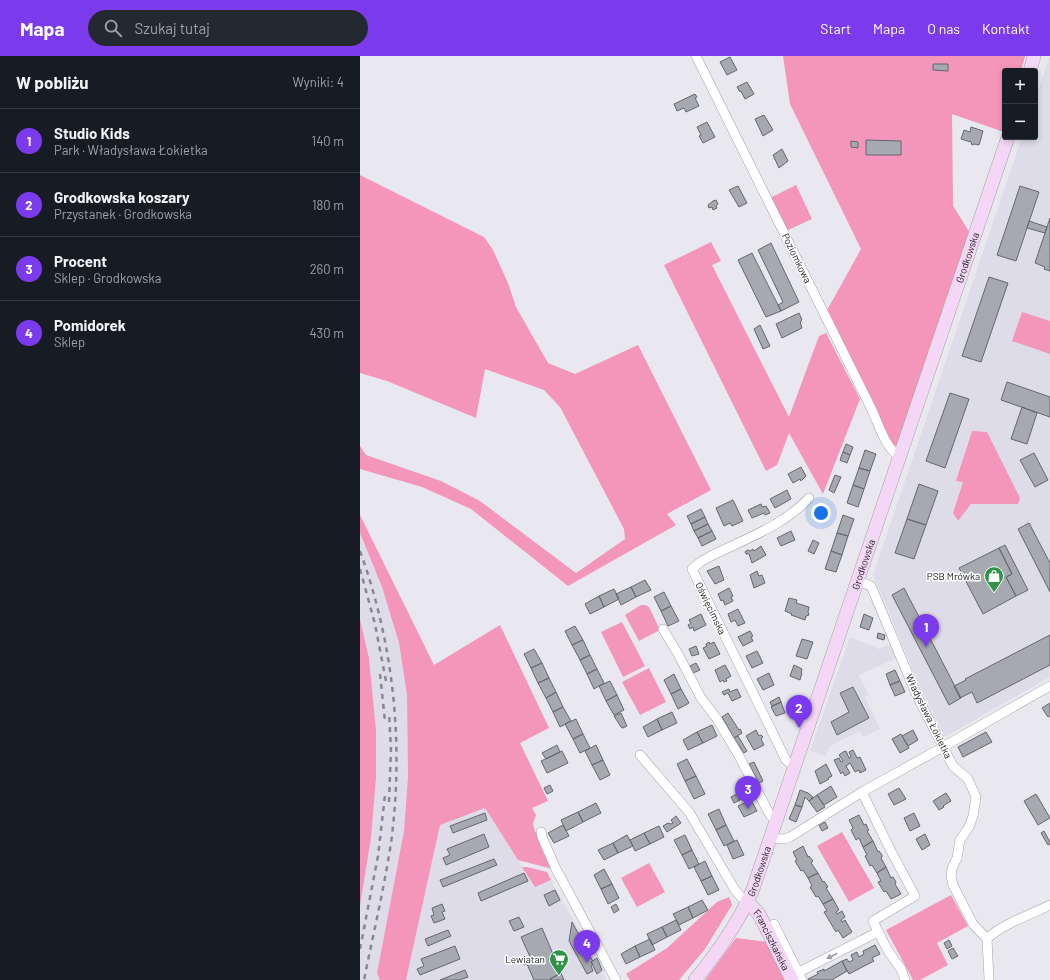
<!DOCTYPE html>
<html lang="pl">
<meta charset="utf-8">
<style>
:root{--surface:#171b24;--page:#242831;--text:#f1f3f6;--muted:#9ea1a6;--line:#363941;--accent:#7c3aed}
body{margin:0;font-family:Barlow,sans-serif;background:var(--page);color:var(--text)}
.controls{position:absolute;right:12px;top:12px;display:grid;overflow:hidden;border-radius:4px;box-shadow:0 2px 6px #0003}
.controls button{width:36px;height:36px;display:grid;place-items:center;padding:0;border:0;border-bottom:1px solid var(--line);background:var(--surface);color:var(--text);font:20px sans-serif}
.you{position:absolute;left:461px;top:457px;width:14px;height:14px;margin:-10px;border:3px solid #fff;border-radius:50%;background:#1a73e8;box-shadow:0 0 0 6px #1a73e833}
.badge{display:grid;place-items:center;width:26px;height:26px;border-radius:50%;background:var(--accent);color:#fff;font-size:13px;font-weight:700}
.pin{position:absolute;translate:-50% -33px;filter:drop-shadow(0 1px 2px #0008)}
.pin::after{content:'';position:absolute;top:21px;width:14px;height:12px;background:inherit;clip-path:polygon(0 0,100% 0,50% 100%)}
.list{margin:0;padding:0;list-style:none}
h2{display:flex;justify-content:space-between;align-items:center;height:52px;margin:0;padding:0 16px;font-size:17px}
h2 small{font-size:13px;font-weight:400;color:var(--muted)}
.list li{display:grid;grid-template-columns:26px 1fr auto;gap:12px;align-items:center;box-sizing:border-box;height:64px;padding:0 16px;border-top:1px solid var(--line)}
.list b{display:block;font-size:15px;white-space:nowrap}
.list p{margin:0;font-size:13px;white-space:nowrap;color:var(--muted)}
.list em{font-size:13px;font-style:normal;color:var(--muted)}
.icon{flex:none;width:22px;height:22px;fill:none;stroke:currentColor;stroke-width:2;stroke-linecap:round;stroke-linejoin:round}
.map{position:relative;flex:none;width:690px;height:924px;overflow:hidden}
header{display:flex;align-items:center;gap:24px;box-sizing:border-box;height:56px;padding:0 20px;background:var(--accent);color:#fff}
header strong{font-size:19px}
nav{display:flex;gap:22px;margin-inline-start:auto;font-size:14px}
.search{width:280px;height:36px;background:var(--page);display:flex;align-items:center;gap:10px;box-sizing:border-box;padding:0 14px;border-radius:22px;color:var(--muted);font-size:15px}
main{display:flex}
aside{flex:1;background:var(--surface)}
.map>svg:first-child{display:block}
</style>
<header>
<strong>Mapa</strong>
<div class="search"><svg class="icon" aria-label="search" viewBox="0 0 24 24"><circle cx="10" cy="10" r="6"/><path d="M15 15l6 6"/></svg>Szukaj tutaj</div>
<nav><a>Start</a><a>Mapa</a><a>O nas</a><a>Kontakt</a></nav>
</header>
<main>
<aside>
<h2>W pobliżu<small>Wyniki: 4</small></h2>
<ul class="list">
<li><span class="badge">1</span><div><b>Studio Kids</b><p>Park · Władysława Łokietka</p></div><em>140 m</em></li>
<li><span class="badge">2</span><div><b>Grodkowska koszary</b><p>Przystanek · Grodkowska</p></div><em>180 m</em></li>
<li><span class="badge">3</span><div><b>Procent</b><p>Sklep · Grodkowska</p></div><em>260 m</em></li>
<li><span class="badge">4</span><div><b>Pomidorek</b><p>Sklep</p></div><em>430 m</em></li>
</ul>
</aside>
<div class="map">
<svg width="690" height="924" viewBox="0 0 690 924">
<rect width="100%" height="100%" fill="#eae8ef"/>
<path fill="#dfdcea" d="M690 0V621L585 681 562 636 513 519 662 81H675V43Z
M0 477 22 531 39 587 47 639 48 720 44 775 17 917 20 924H0V850L11 782 16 722V674L9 602 0 563Z
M490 581 519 593 531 588 537 602 499 619 509 639 505 641 520 673 503 681 500 675 469 691 466 700 450 695Z
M125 752 175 831 191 824 234 901 238 899 247 914 243 917 247 924H46L80 769Z"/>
<path fill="#f396ba" d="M423 0H665L661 15H645L644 76 592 58 593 150 610 177 539 388 534 390 525 374 466 256 501 193 430 48Z
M0 119 124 181 133 194 148 227 156 251 188 307 215 318 278 289 351 434 307 458 316 469 208 530 111 453 62 431 0 413V390L6 399 81 425 120 445 216 517 265 483 264 473 200 351 184 334 125 313 116 362 27 325 0 317Z
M436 129 452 163 426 175 410 142Z
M351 186 361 205 352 209 429 361 459 280 466 277 500 343 463 438 429 377 417 409 406 415 304 209Z
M662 256 690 265V298L652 285Z
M612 375 627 376 660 442 658 448H611L598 465 593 457 603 426 596 425Z
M0 459 74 609 140 569 189 672 160 687 188 745 172 752 176 759 173 767 175 776H177L192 813 158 804 125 752 80 769 46 924H20L17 917 44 775 48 720 47 639 39 587 22 531 0 477Z
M281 549H286L289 551 300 574 279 585 265 559Z
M0 563 9 602 16 674V722L11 782 0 850Z
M262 566 285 610 263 621 241 576Z
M289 612 306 646 280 659 262 626Z
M482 776 514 832 489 846 457 790Z
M289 807 305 836 277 851 261 822Z
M162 811H167L187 816 191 824 175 831Z
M591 839 608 870 577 887 588 909 560 924H553L526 874Z
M369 841 372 849 345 893 319 924H270L266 918 307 892 357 846Z
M376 882 407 886 425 924H345Z"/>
<path fill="#a6a9b0" stroke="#65676d" d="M370 1 377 14 367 19 360 6Z
M573 8H588V15L573 14Z
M387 26 394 38 385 43 381 35 380 36 377 31Z
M335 38 337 41 335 42 339 50 326 56 324 52 317 55 314 48Z
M404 59 413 74 403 80 395 63Z
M347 66 355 81 343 87 339 80 341 79 337 71Z
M611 71 623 75 619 89 614 88 612 89 611 86 601 83 604 74 610 76Z
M506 84 541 85V99H506Z
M491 85 498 86V92L491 91Z
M422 93 428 105 419 112 413 99Z
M378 130 387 147 379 151 369 134Z
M660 130 679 136 656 205 637 199Z
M356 144 358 148 356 150 357 152 353 154 352 151 349 152 348 149 353 145Z
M690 162V215L684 213 685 211 675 207Z
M669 165 687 171 685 177 667 172Z
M411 187 439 246 421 255 418 249 423 246 398 194Z
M392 197 421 255 406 261 378 204Z
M629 221 648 227 621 306 602 300Z
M439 257 442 264 440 266 442 272 422 282 416 268Z
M400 269 410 290 403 293 394 273Z
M647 326 690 341V361L641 344Z
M590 337 609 343 585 412 566 405Z
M662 351 677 357 667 388 651 383Z
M486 388 493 391 490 399 483 396Z
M505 394 516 398 510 415 499 412Z
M483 396 490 399 487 407 480 404Z
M674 397 688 424 675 431 660 404Z
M441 411 446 420 441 425 440 423 433 427 428 418Z
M499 412 510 415 504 433 493 429Z
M475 419 481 421 474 437 469 434Z
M559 428 578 435 566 469 547 463Z
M493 429 504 433 498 451 487 447Z
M427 434 431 443 415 452 410 443Z
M373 444 383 465 372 470 370 467 364 470 356 452Z
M401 448 402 451 406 450 410 457 405 459 404 457 392 462 388 454Z
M341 453 345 461 331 468 327 460Z
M483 459 494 463 488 480 477 477Z
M345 461 348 468 334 475 331 468Z
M547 463 566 469 554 503 535 497Z
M669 467 690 507V536L658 473Z
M348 468 352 475 338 482 334 475Z
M352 475 356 483 342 490 338 482Z
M431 475 435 484 421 490 417 482Z
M477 477 488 480 482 499 471 495Z
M453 484 459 487 454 498 448 495Z
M645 489 668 534 656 540 646 521 652 518 639 492Z
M401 490 406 499 392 507 389 498H386L385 496 386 495 388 494 390 495 393 493 394 495Z
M639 492 652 518 646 521 656 540 623 558 599 512Z
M471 495 482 499 476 516 465 513Z
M359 510 364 524 355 528 347 515Z
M397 515 399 520 402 519 405 527 394 532 390 519Z
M285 524 291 534 276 541 271 531Z
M271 531 276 541 261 549 256 538Z
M369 532 373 540 371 541 373 545 365 549 363 544 361 545 358 538Z
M544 532 601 642 589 649 532 539Z
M254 533 259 543 244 551 239 540Z
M304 536 311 550 301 555 294 541Z
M239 540 244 551 230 558 225 548Z
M429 542 437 544 436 547 449 551 448 556 449 559 446 560 445 564 431 559 432 558 425 555Z
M311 550 319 565 308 570 301 555Z
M378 553 385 567 378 570 375 564 371 566 368 558Z
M341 558 346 569 334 575 333 571 330 573 328 569 331 567 329 564Z
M504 558 513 562 509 574 500 571Z
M215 570 223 584 212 589 205 575Z
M390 575 393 580 391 581 393 585 383 590 378 581Z
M518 577 525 579 524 584 517 582Z
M690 579V609L617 647 612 636 600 642 594 630 606 624 605 623Z
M442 583 453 586 447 603 436 600Z
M223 584 230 599 220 604 212 589Z
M349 586 350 588 354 586 360 598 349 603 343 592 347 590 346 588Z
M336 590 339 598 332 600 329 593Z
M174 593 182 607 171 612 164 598Z
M397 595 403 607 392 612 386 600Z
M230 599 237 613 227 618 220 604Z
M182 607 189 622 178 627 171 612Z
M336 607 340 614 333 617 330 610Z
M365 609 371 620 366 623 367 625 364 626 363 624 360 626 355 614Z
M434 609 442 613 441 617H442L440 624 430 620Z
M237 613 244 627 234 633 227 618Z
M535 614 540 625 530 629 526 618Z
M409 617 414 629 403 634 397 623Z
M314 618 321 633 311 638 304 624Z
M189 622 196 636 186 642 178 627Z
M250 625 257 639 246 645 239 630Z
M540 625 545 636 535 640 530 629Z
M493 631 509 662 477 679 471 666 489 656 480 637Z
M321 633 329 647 318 653 311 638Z
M369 633 370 636 377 633 381 641 372 645 368 637 364 639 362 636Z
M196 636 203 651 193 656 186 642Z
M257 639 264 654 254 659 246 645Z
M419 641 421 646 412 650 410 646Z
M421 646 425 657 416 660 411 651Z
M690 647V660L688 661 682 652Z
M203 651 211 665 200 671 193 656Z
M312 656 317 667 302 674 297 663Z
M261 657 267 670 263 672 261 671 254 660Z
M368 657 379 674 380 673 382 677 374 682 362 661Z
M216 663 223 678 213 683 205 668Z
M297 663 302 674 288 681 283 671Z
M352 669 357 680 343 687 337 676Z
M396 674 399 680 401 679 403 681 401 683 404 689 394 694 386 680Z
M553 674 558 684 548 690 542 680Z
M337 676 343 687 328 694 323 684Z
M626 676 632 686 603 701 598 691Z
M223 678 230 692 220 697 213 683Z
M541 678 549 692 540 697 532 683Z
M378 680 387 695 384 697 374 682Z
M197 689 200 696 186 703 182 697Z
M236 689 243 704 232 709 225 695Z
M493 694 497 702 500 701 506 714 500 717 499 714 495 716 490 707 486 710 490 717 485 720 483 716 481 718 474 704 479 702 481 706 483 705 479 699 483 696 486 695 489 702 491 701 489 696Z
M202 695 208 707 187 717 181 705Z
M327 703 336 720 325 725 317 708Z
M243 704 250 719 240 724 232 709Z
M394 706 403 725 399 727 389 708Z
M466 708 472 720 468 722 469 723 460 728 455 715Z
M336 720 345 738 334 743 325 725Z
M190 729 193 735 187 738 184 732Z
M471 730 477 741 464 749 457 739Z
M539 732 546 743 534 749 528 738Z
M440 734 448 737 453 741 449 745 445 741 442 751 435 749Z
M586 737 591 745 583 750 584 751 579 754 573 745Z
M377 738 380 744 374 747 371 741Z
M676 738 690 762 678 769 664 745Z
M457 739 465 751 457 756 449 745Z
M391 744 397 755 384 761 378 750Z
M236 747 241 757 223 766 218 756Z
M435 749 442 751 436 766 429 763Z
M359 753 366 769 356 774 348 758Z
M218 756 223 766 206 775 201 764Z
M125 757 127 764 93 777 90 770Z
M554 757 560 770 550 775 544 762Z
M499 759 504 769 506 768 508 773 509 774 507 775 513 785 503 791 499 782 496 784 491 774 493 772 489 764Z
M316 760 321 767 307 776 303 770 308 767 311 768 313 767 311 764Z
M465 766 468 772 462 775 459 769Z
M203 769 209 780 194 787 188 777Z
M366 769 374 785 364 790 356 774Z
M299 770 304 781 290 788 284 777Z
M684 775 690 786V788L688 789 681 777Z
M284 777 290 788 275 795 270 784Z
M124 778 129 791 86 809 83 802 90 799 87 793Z
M565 778 570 789 562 794 556 783Z
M267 779 273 790 258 797 253 787Z
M325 779 332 794 322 799 314 784Z
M377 784 384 799 373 803 367 789Z
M513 785 518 796 519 795 522 799V801L521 802 526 811 517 817 512 809 510 810 505 800 507 799 503 791Z
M253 787 258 797 244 804 238 794Z
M443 790 448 801 449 800 453 805 451 807 458 817 448 822 443 814 441 815 435 805 437 804 433 796Z
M332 794 339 808 329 813 322 799Z
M134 803 137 809 83 831 80 824Z
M345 805 352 820 341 825 334 811Z
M526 811 531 822 533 821 536 826 535 828 541 838 531 843 526 835 524 836 518 826 521 825 517 817Z
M244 813 252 828 241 833 234 819Z
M164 817 168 825 121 845 118 837Z
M458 817 463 826 464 825 468 831 466 832 473 843 463 848 458 840 456 841 450 831 452 830 448 822Z
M352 820 359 834 348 839 341 825Z
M252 828 259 842 248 848 241 833Z
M195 834 200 844 189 850 184 839Z
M473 843 479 854 476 856 477 858 482 855 485 861 481 864 482 866 485 864 492 876 483 882 478 874 476 876 464 856 467 855 463 848Z
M342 844 348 854 333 862 328 851Z
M82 848 85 855 82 856 85 863 74 867 71 860 74 859 72 852Z
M256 848 259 854 254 857 251 851Z
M328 851 333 862 319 869 313 858Z
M159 861 164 871 154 875 149 865Z
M316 864 321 874 307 881 302 871Z
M212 866 228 895 227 896 233 905 231 906 233 908 231 910 233 915 227 918 209 885Z
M302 871 307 881 292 889 287 878Z
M182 872 201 917 190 923V924H174L167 908 164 909 163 907 171 903 161 881Z
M88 874 91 880 68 890 65 883Z
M290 883 295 894 280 901 275 890Z
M589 884 592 890 587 893 584 887Z
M515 889 520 898 512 902 514 905 489 918 482 905 487 903 489 906 493 904 491 899 497 896 499 901 504 898 503 895Z
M95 890 100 903 60 919 57 913 64 910 61 903Z
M275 890 280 901 266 908 261 898Z
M593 892 598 900 592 903 588 895Z
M237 902 242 914 237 918 231 906Z
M482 905 487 915 472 924H448V923L458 918 457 916 464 913V915Z
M105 914 108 921 99 924H80Z
M201 917 204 924H190V923Z"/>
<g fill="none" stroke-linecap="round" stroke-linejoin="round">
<defs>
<path id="street" d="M336 0 512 354C519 369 525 392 540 401
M498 525 511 530 558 642 593 710 608 723 616 741 613 760 609 771 600 784 597 802 592 812 591 820 593 829 613 868 627 883
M303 573 318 598 341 642 357 663 379 700 410 759 417 765
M280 699 329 756 375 834 381 841 388 846
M435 711 426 704 332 513 339 507 347 502C382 484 422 471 449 442
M502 736 531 795 555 840 513 865 528 895 541 913 545 924
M181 776 182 781 196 813 256 924
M411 781C418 783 423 784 430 781L502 736 583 691 690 630
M414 868 442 924
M439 916 518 876
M629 924 627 883C642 868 670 859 690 849"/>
<g id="secondary">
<path d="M670 15 674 0"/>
<path id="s1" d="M388 846 399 858 432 924"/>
<path id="s2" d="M335 924C358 896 379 866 393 833L648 81"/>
</g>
</defs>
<use href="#street" stroke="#a4a2a9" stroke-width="10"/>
<use href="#secondary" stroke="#a4a2a9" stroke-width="14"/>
<use href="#street" stroke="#fff" stroke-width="9"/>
<use href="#secondary" stroke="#f4d6f5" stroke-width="13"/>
<path stroke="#88878c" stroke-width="2.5" stroke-dasharray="5 5" stroke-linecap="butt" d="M0 495C34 589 44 689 31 787 24 833 13 879 4 924
M0 513 15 568 26 625
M20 618 25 665
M29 746 31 693 29 656
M0 893 18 800 25 739"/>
</g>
<defs><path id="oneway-solid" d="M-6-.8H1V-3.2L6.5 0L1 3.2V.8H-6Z"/></defs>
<use fill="#9b9b9c" href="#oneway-solid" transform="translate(472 900) rotate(153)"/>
<defs>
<symbol id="shop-pin" viewBox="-11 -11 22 30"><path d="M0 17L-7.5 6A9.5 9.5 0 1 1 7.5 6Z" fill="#2f9348" stroke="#fff"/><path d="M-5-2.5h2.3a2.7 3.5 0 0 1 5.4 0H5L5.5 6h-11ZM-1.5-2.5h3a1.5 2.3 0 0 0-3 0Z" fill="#fff"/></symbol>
<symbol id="supermarket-pin" viewBox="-11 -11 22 30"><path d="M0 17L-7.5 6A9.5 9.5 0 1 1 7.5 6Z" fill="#2f9348" stroke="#fff"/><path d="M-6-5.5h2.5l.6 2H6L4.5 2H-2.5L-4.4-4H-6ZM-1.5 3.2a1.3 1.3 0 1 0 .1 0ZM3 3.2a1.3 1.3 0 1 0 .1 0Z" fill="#fff"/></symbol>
</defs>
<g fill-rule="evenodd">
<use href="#shop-pin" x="623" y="509" width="22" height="30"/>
<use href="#supermarket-pin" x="188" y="892" width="22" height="30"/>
</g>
<g text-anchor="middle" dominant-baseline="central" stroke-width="3" stroke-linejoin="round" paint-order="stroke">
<g font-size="10" fill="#202022" stroke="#fff">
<text stroke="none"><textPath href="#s2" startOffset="775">Grodkowska</textPath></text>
<text transform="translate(437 202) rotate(64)">Poziomkowa</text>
<text stroke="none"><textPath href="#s2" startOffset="451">Grodkowska</textPath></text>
<text transform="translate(351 552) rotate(64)">Oświęcimska</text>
<text transform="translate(569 660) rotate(64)">Władysława Łokietka</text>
<text stroke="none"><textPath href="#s2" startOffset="127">Grodkowska</textPath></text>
<text stroke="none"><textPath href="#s1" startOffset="45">Franciszkańska</textPath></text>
</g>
<g font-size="10" fill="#202022" stroke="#fff" text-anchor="end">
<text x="620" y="520">PSB Mrówka</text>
<text x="185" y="903">Lewiatan</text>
</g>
</g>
</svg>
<div class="controls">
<button>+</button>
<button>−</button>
</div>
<div class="you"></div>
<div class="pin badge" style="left:566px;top:591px">1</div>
<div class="pin badge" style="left:439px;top:672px">2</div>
<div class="pin badge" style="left:388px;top:753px">3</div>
<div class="pin badge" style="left:227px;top:907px">4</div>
</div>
</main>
